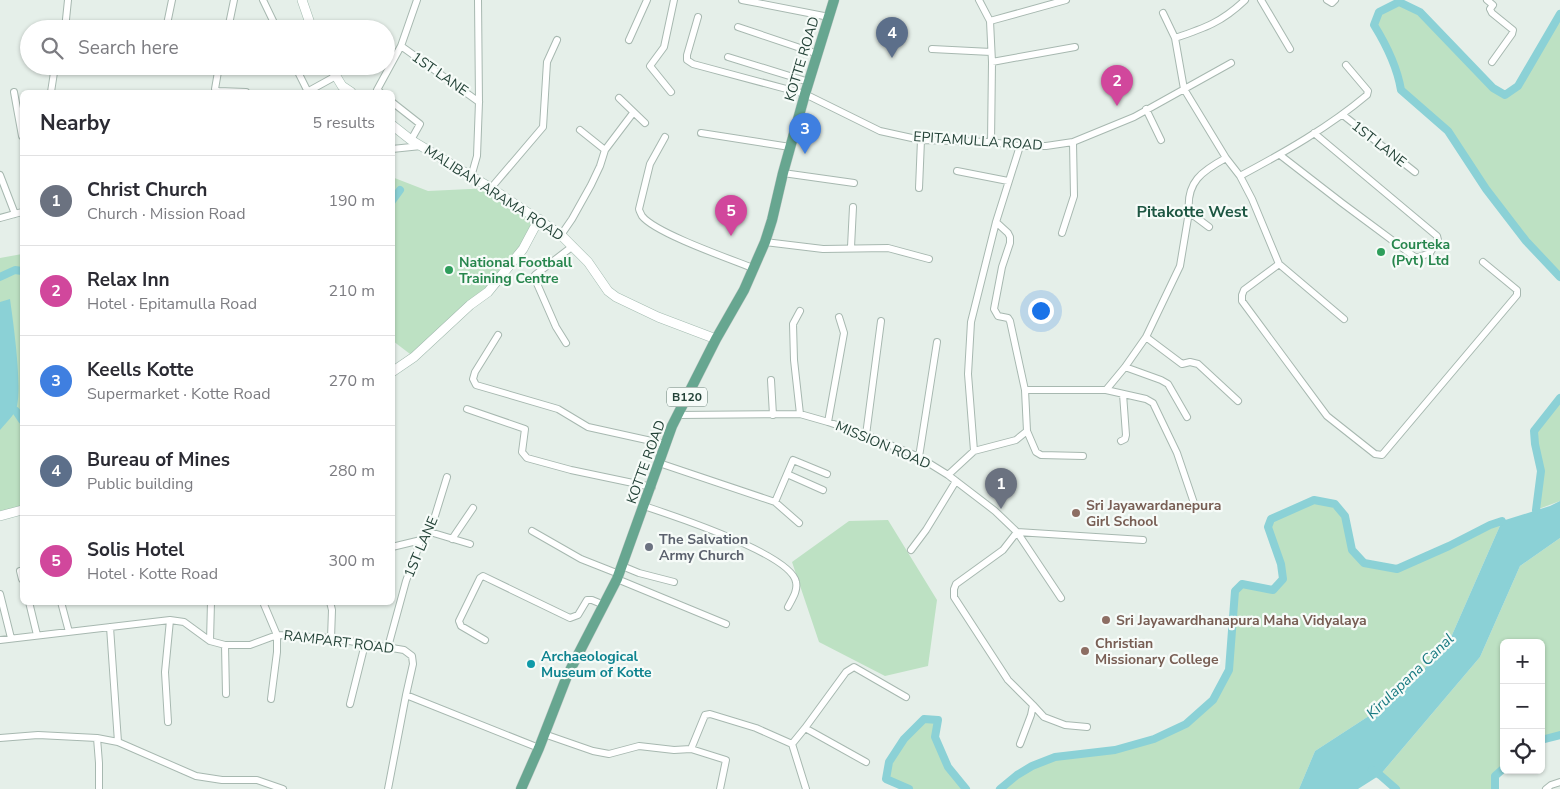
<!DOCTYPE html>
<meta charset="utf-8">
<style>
:root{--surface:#fff;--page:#f2f2f3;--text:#2b2b33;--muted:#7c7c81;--line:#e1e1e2;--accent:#1a73e8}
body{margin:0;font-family:"Nunito Sans",sans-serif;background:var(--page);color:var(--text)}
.controls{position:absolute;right:15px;bottom:15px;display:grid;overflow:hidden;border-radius:8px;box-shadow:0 1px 4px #0004}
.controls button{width:45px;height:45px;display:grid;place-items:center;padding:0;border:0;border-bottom:1px solid var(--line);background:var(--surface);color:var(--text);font:25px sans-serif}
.you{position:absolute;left:1040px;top:310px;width:18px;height:18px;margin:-12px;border:4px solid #fff;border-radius:50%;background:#1a73e8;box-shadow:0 0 0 8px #1a73e833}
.badge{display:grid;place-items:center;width:32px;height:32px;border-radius:50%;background:var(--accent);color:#fff;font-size:16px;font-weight:700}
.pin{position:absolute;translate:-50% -41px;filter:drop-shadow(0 1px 2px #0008)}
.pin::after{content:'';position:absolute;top:26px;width:18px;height:15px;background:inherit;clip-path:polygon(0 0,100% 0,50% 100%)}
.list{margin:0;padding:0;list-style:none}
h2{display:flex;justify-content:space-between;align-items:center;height:65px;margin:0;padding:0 20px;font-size:21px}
h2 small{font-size:16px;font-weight:400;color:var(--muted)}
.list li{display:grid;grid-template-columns:32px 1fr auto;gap:15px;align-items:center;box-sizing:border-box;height:90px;padding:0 20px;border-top:1px solid var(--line)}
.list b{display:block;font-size:19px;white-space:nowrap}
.list p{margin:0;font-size:16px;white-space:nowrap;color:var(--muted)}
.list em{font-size:16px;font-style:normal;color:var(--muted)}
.icon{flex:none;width:28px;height:28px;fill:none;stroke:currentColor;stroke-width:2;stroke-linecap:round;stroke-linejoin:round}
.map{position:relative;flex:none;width:1560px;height:789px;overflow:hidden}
.search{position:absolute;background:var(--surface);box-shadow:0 1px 4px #0004;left:20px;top:20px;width:375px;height:55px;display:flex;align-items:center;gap:12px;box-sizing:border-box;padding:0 18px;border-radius:28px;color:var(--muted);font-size:19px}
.panel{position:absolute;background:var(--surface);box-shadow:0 1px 4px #0004;left:20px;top:90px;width:375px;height:515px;border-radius:8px}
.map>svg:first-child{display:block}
</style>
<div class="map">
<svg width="1560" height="789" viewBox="0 0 1560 789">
<rect width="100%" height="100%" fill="#e5efe9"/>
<path fill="#bde1c3" d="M1399 2 1420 12 1493 88 1505 95 1518 86 1560 14V277L1526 241 1486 189 1448 131 1401 90C1397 66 1387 46 1374 25L1379 12Z
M392 177 428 191 491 188 539 219 488 292 414 357 393 341Z
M22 254V510L0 516V258Z
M1560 398V501L1536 510 1541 471 1535 444 1534 431Z
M1314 500 1335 504 1345 516 1352 550 1364 563 1397 569 1449 546 1490 525 1502 521 1452 635 1421 673 1375 712 1315 751 1299 789H1000L1017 775 1032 766 1055 757 1115 750 1154 739 1186 724 1213 700 1229 670 1235 591 1242 584 1273 590 1283 579 1281 564 1268 527 1271 519Z
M888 520 937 600 928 666 885 676 819 642 792 562 849 521Z
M1560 538V735L1541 740V643H1504V768L1495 776V789H1396L1380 775 1480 657 1520 566Z
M924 719 938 720 935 737 948 767 966 789H909L886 779 889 762 904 739Z"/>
<path fill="#8bd1d6" d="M10 299C13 321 24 395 15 412 11 418 5 424 0 430V302Z
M1560 501V538L1520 566 1480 657 1380 775 1358 789H1299L1315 751 1375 712 1421 673 1452 635 1502 521 1550 506Z"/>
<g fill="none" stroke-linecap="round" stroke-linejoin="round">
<path stroke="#8bd1d6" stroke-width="8" d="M1560 14 1518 86 1505 95 1493 88 1420 12 1399 2 1379 12 1374 25C1387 46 1397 66 1401 90L1448 131 1486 189 1526 241 1560 277
M392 201 400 190
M0 277 15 270 22 271
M16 411 22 420
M1536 510 1541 471 1535 444 1534 431 1560 398
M1541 740 1560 735
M1372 770 1380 775 1396 789
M909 789 886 779 889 762 904 739 924 719 938 720 935 737 948 767 966 789
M1000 789 1017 775 1032 766 1055 757 1115 750 1154 739 1186 724 1213 700 1229 670 1235 591 1242 584 1273 590 1283 579 1281 564 1268 527 1271 519 1314 500 1335 504 1345 516 1352 550 1364 563 1397 569 1449 546 1490 525 1502 521
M1495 789V776L1504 768"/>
<defs>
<path id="street" d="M263 0 277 29
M742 0 829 17
M979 0 990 21 992 62 991 142
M1261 0 1290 49
M1327 0 1332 3 1335 0
M1487 0 1493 5 1490 9 1492 13 1513 30 1512 34 1492 62
M1163 13 1175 38 1184 89 1226 158 1240 176 1252 199 1279 264 1344 319
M698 17 687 55V60L693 64 805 94 880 131 921 140 991 142 1020 146H1046L1073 142 1134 117 1231 63
M990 21 1066 0
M738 27 818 54
M65 29 68 0
M166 29 172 0
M228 29 234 0
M1175 38C1205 28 1222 22 1245 0
M629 40 647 0
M401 46 479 102
M932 49 991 52
M728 57 809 82
M992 62 1075 47
M219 66 215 89 218 91 246 92
M295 66 308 92
M157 71 158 66
M14 92 22 136
M51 92 55 66
M307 92 336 76
M380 92 377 90 401 46 417 0
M671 92 650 66 664 47 674 0
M619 98 645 123
M392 102 420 124 411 140
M1146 109 1161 140
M1343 115 1415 172
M580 130 605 150
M701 133 790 147
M665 137 650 164 639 209C639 210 642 216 642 216 655 233 730 259 753 268
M392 149 421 146
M1280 155 1342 203 1416 258 1430 253 1438 240 1437 236 1314 133
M957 171 1008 181
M783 173 854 183
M0 175 15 214
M1240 176C1285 152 1329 127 1367 95L1368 91 1346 65
M471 177 477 156 479 102 478 0
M491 188 543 127 547 62 557 40
M919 188 921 140
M1189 212 1180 266 1146 337 1125 367 1106 390 1146 399 1153 403 1177 453 1195 506
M0 218 22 212
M996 222 1008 233 1010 237V243L1002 267 994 309 998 316 1008 318 1010 321 1025 390
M1209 227 1189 212C1186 182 1202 171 1226 158
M1062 233 1074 196 1073 142
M561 235 572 219 591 185 600 166 605 150 633 113
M765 242 823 249 888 248 929 259
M851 247 853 207
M1279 264 1244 290 1242 295V301L1327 416 1375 454 1382 455 1517 295V290L1483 262
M800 311 793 324 794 360 800 414
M498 335 475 372 473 379 476 385 558 409 588 427 665 444
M1146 337 1182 364 1190 362 1198 364 1238 401
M566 343 556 327 535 279V275L573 246
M1125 367 1161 380 1168 384 1187 417
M771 380 773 415
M467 409 525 429 522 452 527 458 571 470 652 487
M678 415 800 414 828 422 866 435 919 457 948 475 995 511 1017 532 1061 598
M828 422 844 333 839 317
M1027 431 1036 452 1041 455 1083 456
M866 435 881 321
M1121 441 1125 439 1126 435 1123 394
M974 451 968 374 971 322 996 222 1020 146
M919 457 937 342
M659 463 775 502 793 460 827 474
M787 474 823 490
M948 475 974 451 1016 440 1027 431 1025 390H1106
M775 502 799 523
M644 506C671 515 791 554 796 582 798 591 792 599 788 607
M532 531 581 559 619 574
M430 532 470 544
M452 539 473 508
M392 547 421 540
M911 550 926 530 956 481
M622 566 639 573 674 582
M20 571 22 579
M617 579 726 624
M0 594 11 638
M29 602 37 635
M61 602 69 632
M263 602 277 635V652L271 699
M330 602 332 610 331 638
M110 627 118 742
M0 640 170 620 184 622 210 641 225 645H250L277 635 331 638 404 650 412 656 413 664 406 695 539 748
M485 640 461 626 459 621 480 578 483 576 570 618 578 615 587 600H592L604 605
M210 641 211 602
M225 645 226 694
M388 647 406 581 421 540 430 532 447 477
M350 704 365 644
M1033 705 1044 717 1065 725 1087 727
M168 722 165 672 170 620
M544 734 593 751 609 754 639 746 674 750 691 749 705 715 710 714 756 728 792 744 806 789
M0 738 38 735 97 738 118 742 196 776 222 780H257L283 789
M97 738 99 763V789
M792 744 805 728
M1020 744 1031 715 1033 705 1008 680 954 597V589L956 584 1003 550 1017 532 1143 540
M691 749 726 760 720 789
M866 762 805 728 846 672 854 667 906 697
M388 789 406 695
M1546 789 1551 785 1560 782"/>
<path id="secondary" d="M302 0 312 29
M330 66 342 86 351 92
M392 125 411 140 491 188 561 235 588 262 608 291 616 297 658 317 716 339
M392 372 414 357 470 305 488 292 523 249 539 219
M0 516 22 510"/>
<path id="primary" d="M521 789 539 748 567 676 617 579 672 426 716 339 744 290 765 242 772 220 783 173 805 94 834 0"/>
</defs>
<use href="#street" stroke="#a7b8b0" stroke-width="8"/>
<use href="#secondary" stroke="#a3bbb0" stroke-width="10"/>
<use href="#primary" stroke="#c1cac7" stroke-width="11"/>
<use href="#street" stroke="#fff" stroke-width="6"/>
<use href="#secondary" stroke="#fff" stroke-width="9"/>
<use href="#primary" stroke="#67a690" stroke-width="10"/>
</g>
<g fill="#2e9e5b" stroke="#f6fbf8" stroke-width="2">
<circle cx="1381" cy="252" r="5"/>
<circle cx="449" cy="270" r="5"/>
</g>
<g fill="#8d6e63" stroke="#f6fbf8" stroke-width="2">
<circle cx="1076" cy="513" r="5"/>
<circle cx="1106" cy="620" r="5"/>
<circle cx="1085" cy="651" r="5"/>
</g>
<circle fill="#6b7280" stroke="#f6fbf8" stroke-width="2" cx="649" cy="547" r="5"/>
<circle fill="#0f9aa8" stroke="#f6fbf8" stroke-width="2" cx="531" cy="664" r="5"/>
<g text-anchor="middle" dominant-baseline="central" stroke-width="4.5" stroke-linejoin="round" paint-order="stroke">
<rect fill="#f6fbf8" stroke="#627a71" stroke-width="1" x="667" y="387.5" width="40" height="19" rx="4"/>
<g font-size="12" font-weight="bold" fill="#234237">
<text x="687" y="397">B120</text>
</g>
<g font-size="14" fill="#234237" stroke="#f6fbf8">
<text transform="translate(802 59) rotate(-73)">KOTTE ROAD</text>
<text transform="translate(440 74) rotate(35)">1ST LANE</text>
<text transform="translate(978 141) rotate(4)">EPITAMULLA ROAD</text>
<text transform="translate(1379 144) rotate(38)">1ST LANE</text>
<text transform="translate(494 193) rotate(33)">MALIBAN ARAMA ROAD</text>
<text transform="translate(883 445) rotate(23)">MISSION ROAD</text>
<text transform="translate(646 462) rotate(-70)">KOTTE ROAD</text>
<text transform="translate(421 547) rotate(-67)">1ST LANE</text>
<text transform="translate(339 642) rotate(7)">RAMPART ROAD</text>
</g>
<g font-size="14" font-weight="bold" fill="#27864d" stroke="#f6fbf8" text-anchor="start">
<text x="1391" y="244">Courteka<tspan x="1391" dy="16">(Pvt) Ltd</tspan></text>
<text x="459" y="262">National Football<tspan x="459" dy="16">Training Centre</tspan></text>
</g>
<g font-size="14" font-weight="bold" fill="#785e54" stroke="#f6fbf8" text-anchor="start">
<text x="1086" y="505">Sri Jayawardanepura<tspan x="1086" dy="16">Girl School</tspan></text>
<text x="1116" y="620">Sri Jayawardhanapura Maha Vidyalaya</text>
<text x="1095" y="643">Christian<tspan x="1095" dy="16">Missionary College</tspan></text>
</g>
<g font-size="14" font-weight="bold" fill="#5b616d" stroke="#f6fbf8" text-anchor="start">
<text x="659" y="539">The Salvation<tspan x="659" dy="16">Army Church</tspan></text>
</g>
<g font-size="14" font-weight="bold" fill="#0d838f" stroke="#f6fbf8" text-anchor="start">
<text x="541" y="656">Archaeological<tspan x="541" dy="16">Museum of Kotte</tspan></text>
</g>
<g font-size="15" font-style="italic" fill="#197a82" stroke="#f6fbf8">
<text transform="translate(1410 676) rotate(-44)">Kirulapana Canal</text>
</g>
<g font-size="16" font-weight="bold" fill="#1d5642" stroke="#f6fbf8">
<text x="1192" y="212">Pitakotte West</text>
</g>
</g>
</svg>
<div class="controls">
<button>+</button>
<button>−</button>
<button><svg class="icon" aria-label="locate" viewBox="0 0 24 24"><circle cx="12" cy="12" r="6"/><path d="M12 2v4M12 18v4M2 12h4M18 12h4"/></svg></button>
</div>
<div class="you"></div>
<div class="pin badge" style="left:1001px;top:509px;background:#6b7280">1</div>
<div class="pin badge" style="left:1117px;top:106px;background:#d1479c">2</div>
<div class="pin badge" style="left:805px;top:154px;background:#3f7fe0">3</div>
<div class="pin badge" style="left:892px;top:58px;background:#5c6f8a">4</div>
<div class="pin badge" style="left:731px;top:236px;background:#d1479c">5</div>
<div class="search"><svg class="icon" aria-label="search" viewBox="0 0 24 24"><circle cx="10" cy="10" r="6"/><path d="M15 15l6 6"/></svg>Search here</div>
<section class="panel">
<h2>Nearby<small>5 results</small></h2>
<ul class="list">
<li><span class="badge" style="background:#6b7280">1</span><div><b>Christ Church</b><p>Church · Mission Road</p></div><em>190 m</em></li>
<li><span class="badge" style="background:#d1479c">2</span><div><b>Relax Inn</b><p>Hotel · Epitamulla Road</p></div><em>210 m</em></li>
<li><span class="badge" style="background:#3f7fe0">3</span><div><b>Keells Kotte</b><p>Supermarket · Kotte Road</p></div><em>270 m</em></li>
<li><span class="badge" style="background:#5c6f8a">4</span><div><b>Bureau of Mines</b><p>Public building</p></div><em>280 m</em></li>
<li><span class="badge" style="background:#d1479c">5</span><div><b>Solis Hotel</b><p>Hotel · Kotte Road</p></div><em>300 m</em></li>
</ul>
</section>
</div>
